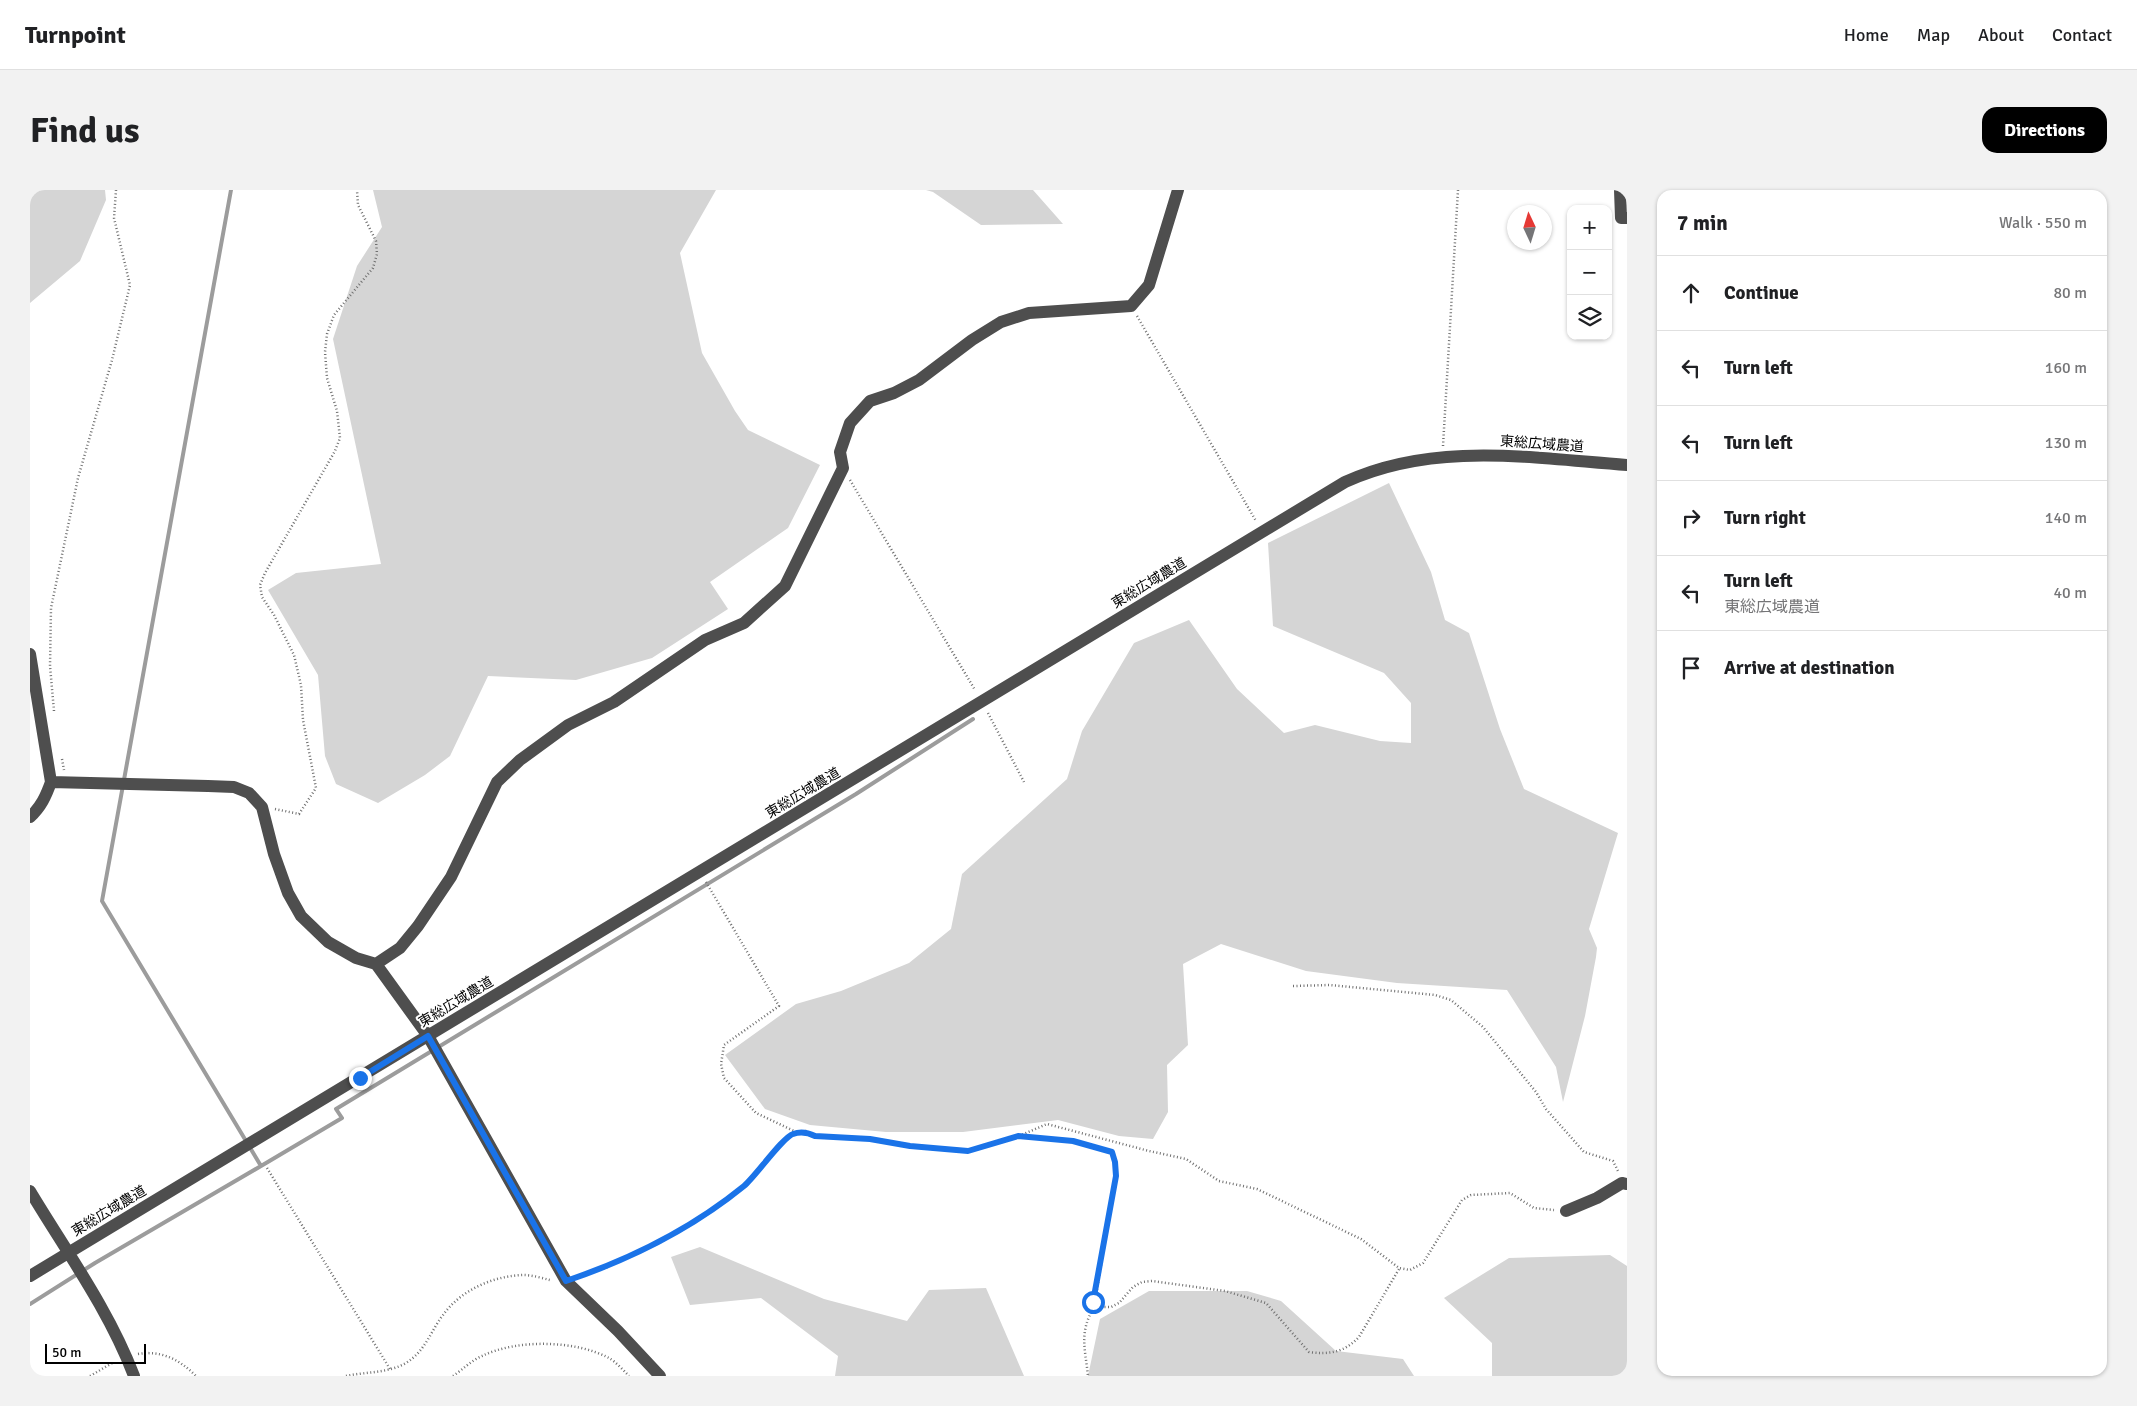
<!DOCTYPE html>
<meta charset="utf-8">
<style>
:root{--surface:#fff;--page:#f2f2f2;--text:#202124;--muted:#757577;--line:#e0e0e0;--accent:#000}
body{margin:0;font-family:Signika,"Noto Sans JP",sans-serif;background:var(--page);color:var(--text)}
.controls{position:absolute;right:15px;top:15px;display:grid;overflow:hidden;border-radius:10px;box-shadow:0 1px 4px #0004}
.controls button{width:45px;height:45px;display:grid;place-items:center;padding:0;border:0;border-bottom:1px solid var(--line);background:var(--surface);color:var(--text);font:25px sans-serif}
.compass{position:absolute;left:1477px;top:15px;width:45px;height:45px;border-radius:50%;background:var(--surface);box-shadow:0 1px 4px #0004;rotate:356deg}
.scale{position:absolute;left:15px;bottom:12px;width:101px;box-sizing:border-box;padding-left:5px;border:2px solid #000;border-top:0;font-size:14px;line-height:18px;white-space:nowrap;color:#000;-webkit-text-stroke:4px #fff;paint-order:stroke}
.stop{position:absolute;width:15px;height:15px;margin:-11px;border:4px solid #1a73e8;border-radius:50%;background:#fff}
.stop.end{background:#1a73e8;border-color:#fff;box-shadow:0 1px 5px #0008}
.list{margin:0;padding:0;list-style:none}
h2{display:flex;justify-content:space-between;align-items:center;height:65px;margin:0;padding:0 20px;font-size:21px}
h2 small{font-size:16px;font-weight:400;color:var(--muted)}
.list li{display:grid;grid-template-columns:32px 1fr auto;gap:15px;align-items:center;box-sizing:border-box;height:75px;padding:0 20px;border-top:1px solid var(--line)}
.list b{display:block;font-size:19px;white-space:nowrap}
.list p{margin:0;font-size:16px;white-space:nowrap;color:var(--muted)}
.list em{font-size:16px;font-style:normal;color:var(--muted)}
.icon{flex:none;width:28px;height:28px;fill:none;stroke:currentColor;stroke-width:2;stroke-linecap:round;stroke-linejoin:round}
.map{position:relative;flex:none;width:1597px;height:1186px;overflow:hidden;border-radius:15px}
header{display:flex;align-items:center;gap:30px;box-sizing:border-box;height:70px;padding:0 25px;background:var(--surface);border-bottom:1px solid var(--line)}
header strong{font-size:24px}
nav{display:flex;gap:28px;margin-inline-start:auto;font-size:18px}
.intro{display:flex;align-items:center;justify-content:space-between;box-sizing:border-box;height:120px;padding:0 30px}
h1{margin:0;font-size:35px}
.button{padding:12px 22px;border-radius:15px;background:var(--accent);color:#fff;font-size:18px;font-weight:700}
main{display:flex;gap:30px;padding:0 30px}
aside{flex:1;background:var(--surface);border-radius:15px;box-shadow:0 1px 4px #0004}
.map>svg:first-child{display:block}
</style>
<header>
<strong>Turnpoint</strong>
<nav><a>Home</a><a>Map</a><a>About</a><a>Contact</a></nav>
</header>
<div class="intro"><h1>Find us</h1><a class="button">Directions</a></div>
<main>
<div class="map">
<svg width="1597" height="1186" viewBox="0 0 1597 1186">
<rect width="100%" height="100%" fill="#fff"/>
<path fill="#d5d5d5" d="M0 0H75L76 10 50 71 0 113Z
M343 0H686L650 63 672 163 705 221 718 240 790 275 758 338 680 392 698 419 622 468 546 490 458 486 420 566 395 585 348 613 306 594 295 566 288 485 238 400 266 383 351 374 303 149 327 76 352 37Z
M896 0H1003L1033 34 951 35 903 2Z
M1359 293 1401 382 1415 430 1439 443 1470 539 1494 599 1588 643 1559 739 1567 758 1566 767 1555 826 1533 912 1526 877 1477 800 1367 793 1276 781 1191 754 1153 774 1158 855 1137 875 1138 922 1123 949 1089 946 1028 930 933 942H856L780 935 735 919 695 865 766 814 811 801 879 773 921 739 932 684 1037 589 1052 541 1104 453 1159 430 1207 499 1254 543 1285 535 1350 551 1381 553V513L1354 483 1243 436 1238 353Z
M670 1057 794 1109 877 1131 899 1100 956 1098 994 1186H805L808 1166 731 1108 660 1115 641 1067Z
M1580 1065 1597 1076V1186H1462V1153L1414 1108 1479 1068Z
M1119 1101H1217L1251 1111 1306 1161 1373 1169 1384 1186H1058L1070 1129Z"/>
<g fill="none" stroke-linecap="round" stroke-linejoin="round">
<path stroke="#9c9c9c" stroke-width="4" d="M231 976 312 928 306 919 826 604 943 529
M0 1114 65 1073 231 976 72 711 201 0"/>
<path stroke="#707070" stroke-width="2.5" stroke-dasharray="1 2.5" stroke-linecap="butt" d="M1107 126 1226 331
M1413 256 1428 0
M820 290 945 500
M24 521 20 476 21 418 48 288 82 170 100 95 84 28 86 0
M958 523 994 592
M32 569 34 580
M245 619 269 624 286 598 273 530 271 495 264 465 244 425 232 407 230 395 235 383 305 261 310 248 307 221 297 188 295 162 297 144 304 125 343 78 347 64 346 51 328 15 327 0
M676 692 749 816 694 855 691 874 694 888 726 923 766 942
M1263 796 1300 795 1405 805 1421 810 1453 837 1506 902 1516 919 1554 962 1583 971 1589 983
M989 946 1017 934 1119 961 1156 969 1189 991 1227 999 1331 1049 1369 1078 1380 1080 1393 1073 1432 1010 1441 1005 1480 1003 1504 1018 1524 1020
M237 978 360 1179
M550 1086 575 1078 629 1053 668 1030 715 995 761 944 776 941 785 946 840 949 880 956 938 961 988 946 1043 951 1082 962 1085 972 1086 986 1064 1117C1049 1143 1055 1157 1058 1186
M1064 1117H1081L1089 1113 1103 1097 1112 1092 1122 1091 1195 1101 1236 1113 1279 1162C1299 1165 1315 1162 1329 1147L1369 1079
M108 1164C132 1160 150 1170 166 1186
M60 1186 84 1172
M316 1186C339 1181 367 1184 385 1166 397 1155 403 1138 413 1125 431 1100 463 1086 493 1085 502 1085 512 1088 520 1090
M423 1186C432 1180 442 1170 452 1166 487 1149 545 1150 579 1168 586 1172 593 1180 599 1186"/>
<path stroke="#4e4e4e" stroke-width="12" d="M1590 0 1591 28H1597
M0 464 21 592C16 606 11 617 0 627
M21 592 178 596 204 597 219 603 232 617 244 664 258 703 271 726 298 752 326 768 346 774 398 846 536 1091 588 1141 630 1186
M346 774 370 758 388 736 421 687 467 592 490 570 538 535 584 512 675 450 714 433 755 396 813 278 810 262 820 233 840 211 864 203 889 190 942 150 971 132 999 123 1101 116 1119 95 1148 0
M0 1001C36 1061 79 1120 104 1186
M1536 1021 1567 1008 1592 993 1597 994
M0 1086 1315 292C1404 251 1502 268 1597 275"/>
</g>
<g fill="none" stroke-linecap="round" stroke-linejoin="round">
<path stroke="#1a73e8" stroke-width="6" d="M330 888 398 846 536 1091C601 1069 660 1040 714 996 725 987 753 947 763 944 771 941 777 942 785 946L840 949 880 956 938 961 988 946 1043 951 1082 962 1085 972 1086 986 1063 1112"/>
</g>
<g text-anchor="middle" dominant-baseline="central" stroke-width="4" stroke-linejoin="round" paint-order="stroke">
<g font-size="14" fill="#000" stroke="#fff">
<text transform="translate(1512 254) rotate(4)">東総広域農道</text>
<text transform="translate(1119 393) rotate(-31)">東総広域農道</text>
<text transform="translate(773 603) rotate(-31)">東総広域農道</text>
<text transform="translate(426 812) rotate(-31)">東総広域農道</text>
<text transform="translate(79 1021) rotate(-31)">東総広域農道</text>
</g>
</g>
</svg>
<div class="controls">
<button>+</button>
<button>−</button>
<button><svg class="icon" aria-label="layers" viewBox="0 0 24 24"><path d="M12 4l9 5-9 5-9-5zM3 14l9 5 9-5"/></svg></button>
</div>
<svg class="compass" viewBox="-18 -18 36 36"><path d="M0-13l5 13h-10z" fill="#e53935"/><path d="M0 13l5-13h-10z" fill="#757577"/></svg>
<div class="scale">50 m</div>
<div class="stop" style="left:1063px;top:1112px"></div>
<div class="stop end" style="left:330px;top:888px"></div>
</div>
<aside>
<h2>7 min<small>Walk · 550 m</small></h2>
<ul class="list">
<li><svg class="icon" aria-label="ahead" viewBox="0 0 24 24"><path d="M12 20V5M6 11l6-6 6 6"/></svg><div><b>Continue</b></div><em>80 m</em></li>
<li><svg class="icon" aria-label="left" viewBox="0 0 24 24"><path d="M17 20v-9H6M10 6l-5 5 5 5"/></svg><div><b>Turn left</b></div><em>160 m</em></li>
<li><svg class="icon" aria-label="left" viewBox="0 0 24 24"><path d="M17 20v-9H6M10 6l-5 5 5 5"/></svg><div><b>Turn left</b></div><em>130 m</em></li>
<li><svg class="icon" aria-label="right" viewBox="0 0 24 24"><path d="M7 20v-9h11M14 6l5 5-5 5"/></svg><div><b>Turn right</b></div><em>140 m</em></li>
<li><svg class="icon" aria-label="left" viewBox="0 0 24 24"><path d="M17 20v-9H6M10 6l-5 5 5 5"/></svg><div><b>Turn left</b><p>東総広域農道</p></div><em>40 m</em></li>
<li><svg class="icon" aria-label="arrive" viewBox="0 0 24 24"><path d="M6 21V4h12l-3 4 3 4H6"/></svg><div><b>Arrive at destination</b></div></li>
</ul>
</aside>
</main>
